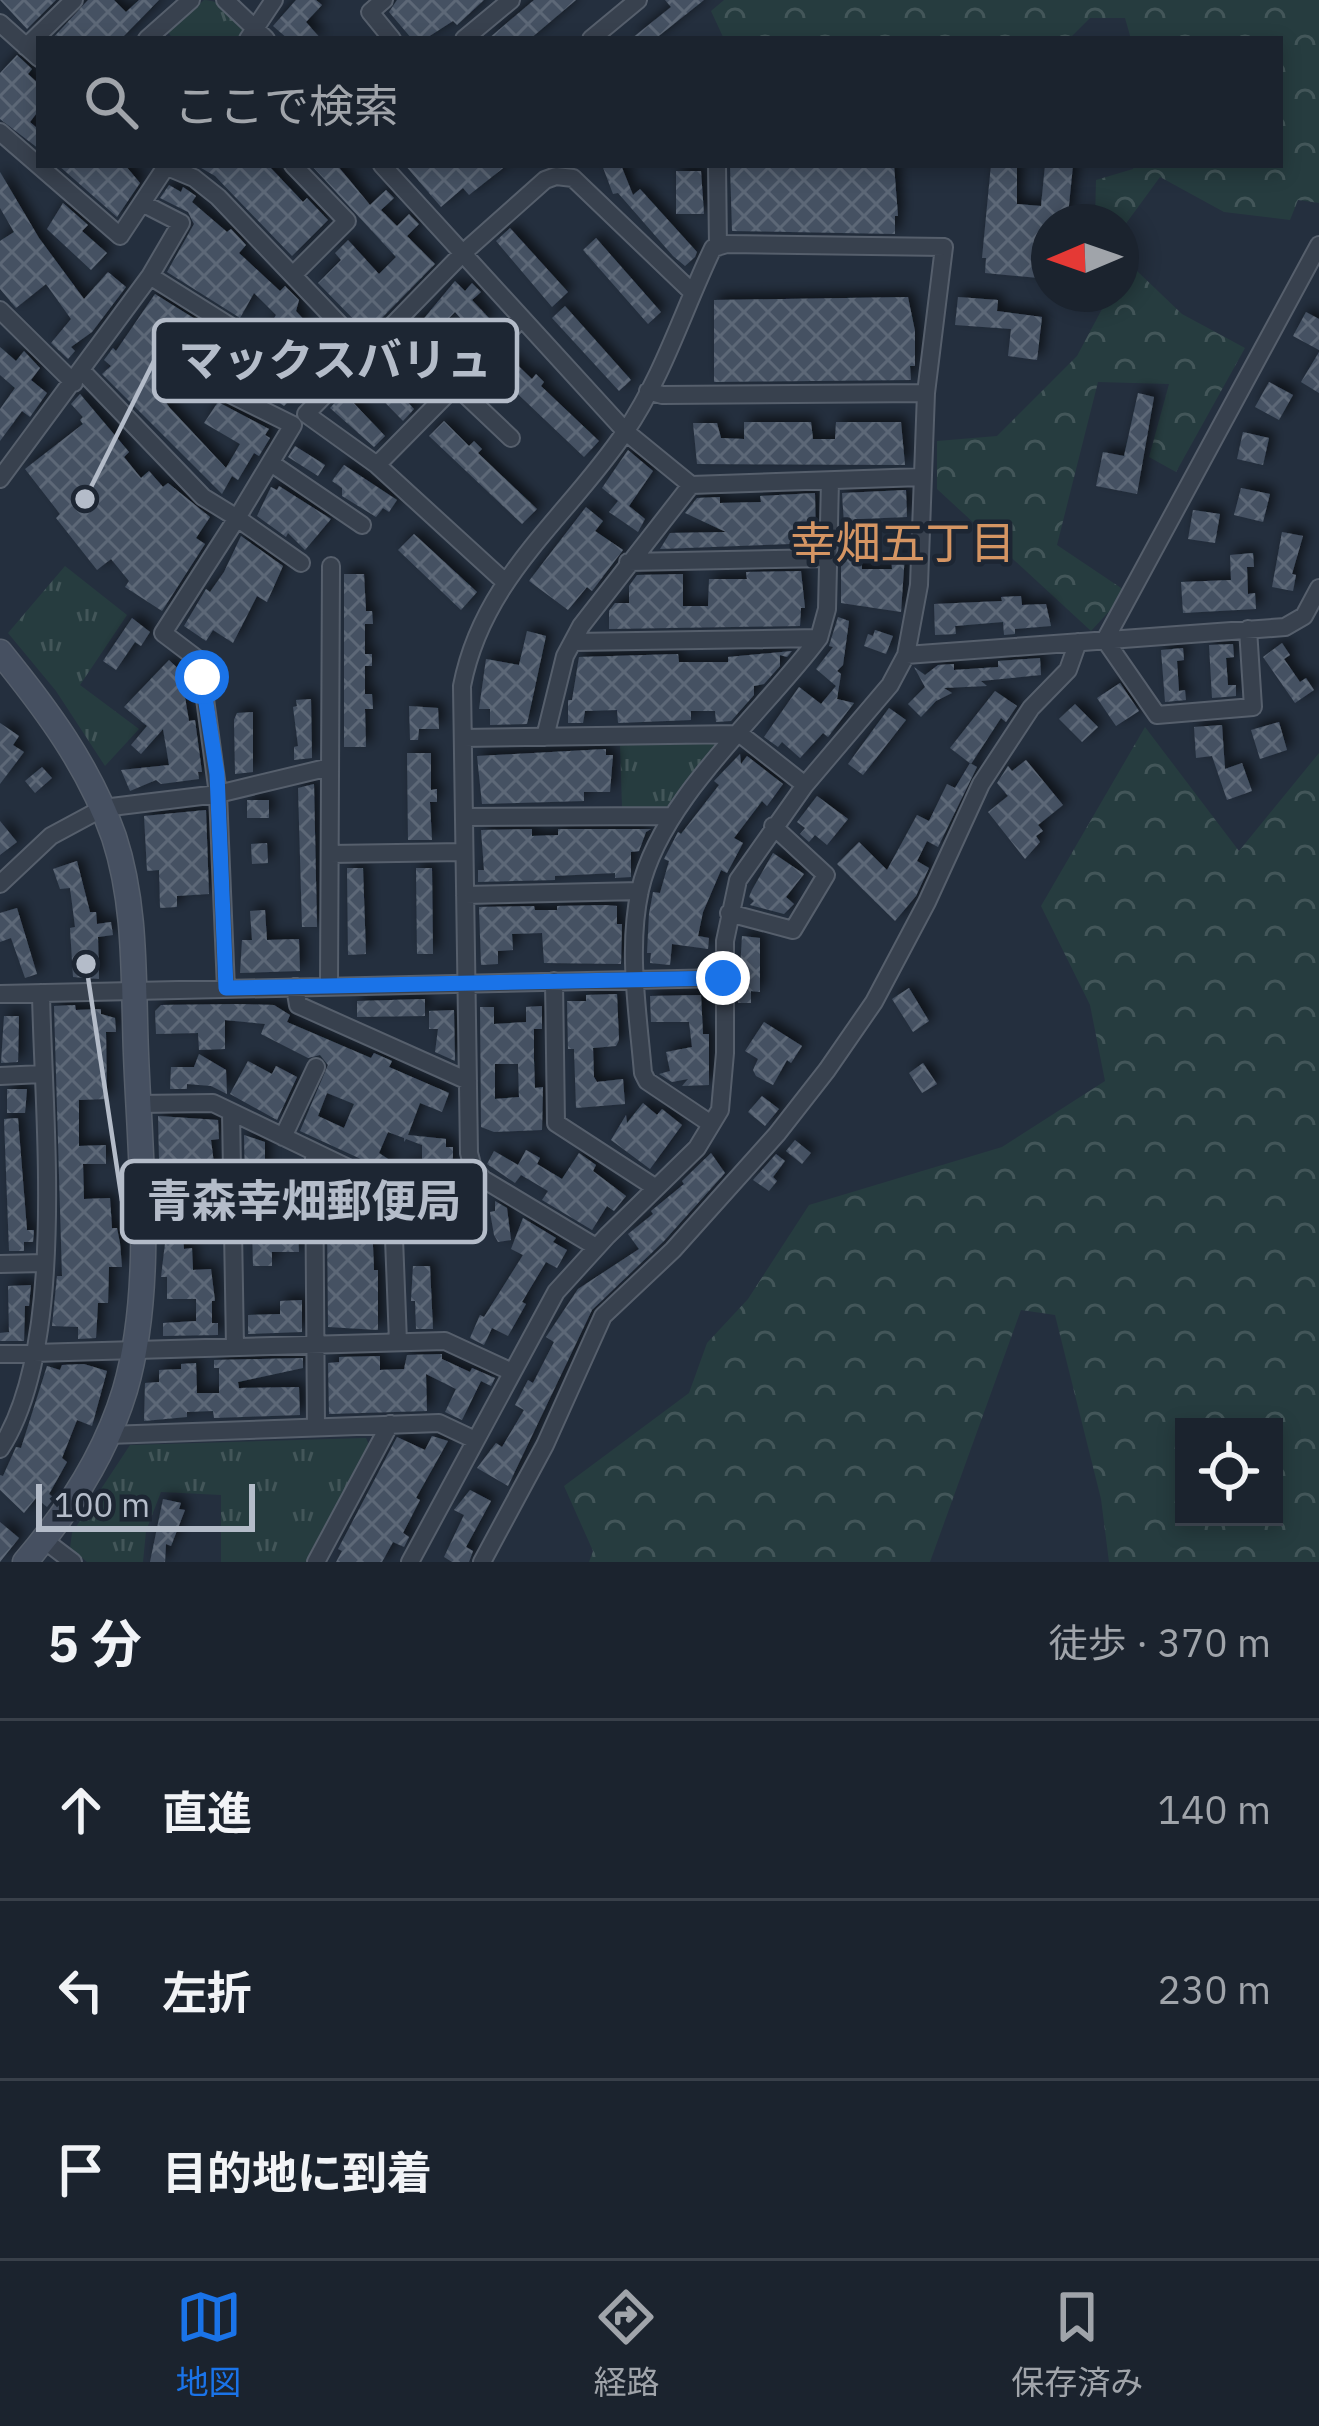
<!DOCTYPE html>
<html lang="ja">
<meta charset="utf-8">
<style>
:root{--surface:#1b232e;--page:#282f3a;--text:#f1f3f6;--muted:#a0a4aa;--line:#39404a;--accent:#1a73e8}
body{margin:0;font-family:"IBM Plex Sans","Noto Sans JP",sans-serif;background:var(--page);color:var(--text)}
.controls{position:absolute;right:36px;bottom:36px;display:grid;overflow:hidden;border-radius:0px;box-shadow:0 6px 18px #0003}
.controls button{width:108px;height:108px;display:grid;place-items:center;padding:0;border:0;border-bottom:3px solid var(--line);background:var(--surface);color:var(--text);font:60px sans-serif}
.compass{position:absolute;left:1031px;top:204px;width:108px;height:108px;border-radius:50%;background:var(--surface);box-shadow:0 6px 18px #0003;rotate:268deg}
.scale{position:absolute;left:36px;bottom:30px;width:219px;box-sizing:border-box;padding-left:12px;border:6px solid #b4bcc9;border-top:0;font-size:33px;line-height:42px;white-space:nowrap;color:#b4bcc9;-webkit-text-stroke:9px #1d2633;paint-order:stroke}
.stop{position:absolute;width:36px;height:36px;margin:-27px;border:9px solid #1a73e8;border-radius:50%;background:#fff}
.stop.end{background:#1a73e8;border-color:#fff;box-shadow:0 3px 12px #0008}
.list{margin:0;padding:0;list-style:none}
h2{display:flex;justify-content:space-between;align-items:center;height:156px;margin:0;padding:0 48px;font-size:51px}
h2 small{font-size:39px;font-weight:400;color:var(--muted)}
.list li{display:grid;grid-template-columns:78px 1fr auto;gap:36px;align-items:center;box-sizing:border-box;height:180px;padding:0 48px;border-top:3px solid var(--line)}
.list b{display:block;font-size:45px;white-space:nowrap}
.list em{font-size:39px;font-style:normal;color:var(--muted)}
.icon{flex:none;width:66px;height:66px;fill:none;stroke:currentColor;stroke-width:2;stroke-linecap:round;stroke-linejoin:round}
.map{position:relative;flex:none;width:1319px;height:1562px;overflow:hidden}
.search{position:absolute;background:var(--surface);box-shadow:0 6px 18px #0003;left:36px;right:36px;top:36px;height:132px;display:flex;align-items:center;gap:30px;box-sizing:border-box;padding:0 42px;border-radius:0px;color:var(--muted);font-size:45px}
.sheet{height:696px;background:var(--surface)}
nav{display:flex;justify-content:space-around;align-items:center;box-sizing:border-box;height:168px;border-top:3px solid var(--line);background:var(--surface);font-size:33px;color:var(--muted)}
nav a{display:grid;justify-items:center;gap:6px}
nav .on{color:var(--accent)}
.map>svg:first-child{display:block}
</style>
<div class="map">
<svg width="1319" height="1562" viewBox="0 0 1319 1562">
<defs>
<pattern id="forest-crowns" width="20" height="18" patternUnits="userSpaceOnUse" patternTransform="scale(3)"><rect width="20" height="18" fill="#263c3f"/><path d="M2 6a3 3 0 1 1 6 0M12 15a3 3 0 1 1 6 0" fill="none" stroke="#435659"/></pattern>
<pattern id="park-tufts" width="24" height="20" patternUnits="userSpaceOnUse" patternTransform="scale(3)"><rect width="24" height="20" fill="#263c3f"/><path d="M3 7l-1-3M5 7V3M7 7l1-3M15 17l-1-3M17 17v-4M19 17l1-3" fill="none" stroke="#435659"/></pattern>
<pattern id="building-cross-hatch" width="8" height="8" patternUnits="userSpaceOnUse" patternTransform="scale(3)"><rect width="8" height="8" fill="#455162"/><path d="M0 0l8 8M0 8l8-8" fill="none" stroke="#5d6877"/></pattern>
<filter id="shadow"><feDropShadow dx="5.5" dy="-5.5" stdDeviation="6" flood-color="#0009"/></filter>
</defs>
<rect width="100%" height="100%" fill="#242f3e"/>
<path fill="url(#forest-crowns)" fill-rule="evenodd" d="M724 0H1319V203L1298 200 1290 220 1224 212 1160 177 1122 229 1121 222 1095 221 1096 180 1133 169 1134 165H1280V39H1131L1125 18H1090L1069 39H724L711 11Z
M1137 271 1182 314 1245 348 1176 472 1149 457 1169 384 1098 382 1057 545 1127 592 1091 631 937 489V441L997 436 1077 356 1110 294H1121V284Z
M1145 727 1239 851 1319 753V1562H1109L1101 1499 1055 1315 1021 1310 930 1562H589L593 1551 564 1486 689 1393 707 1343 748 1299 809 1205 1002 1147 1105 1081 1090 1005 1041 906ZM1274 1427V1517H1184V1427Z"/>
<path fill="url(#park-tufts)" d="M204 0C221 0 240 16 244 32L239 39H173L168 32Z
M65 566 127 615 80 685 139 729 105 766 56 691 8 633Z
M720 741 673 807H622L620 745Z
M366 1438 370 1447 307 1562H221V1495L161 1492 146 1531 143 1562H87L70 1548 72 1533 130 1445Z"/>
<path fill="url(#building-cross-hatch)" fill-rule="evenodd" filter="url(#shadow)" d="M0 0H56L27 29Z
M88 0H114L126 12 139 0H159L121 39H52Z
M296 0H316L322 5 306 22 321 39H288L273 26Z
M397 0H484L457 25 453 21 425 39H412L389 12Z
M534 0H576L530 39H488Z
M665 0H704L655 39H631L671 7Z
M17 55 32 69 28 74 39 84V110L30 122 39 130V149L0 119V73Z
M58 165H125L140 183 117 217Z
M196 165H268L303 202 307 198 328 220 292 256 215 176Z
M311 165H337L370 205 386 190 394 198 381 210 397 226 409 214 419 224 407 236 435 264 367 333 318 283 341 260 335 253 348 240 379 274 396 257Z
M405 165H507L469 195 463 188 441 207Z
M602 165H621L633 195 640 189 697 252 695 257 685 266 673 256 618 193 613 194Z
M730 165H894L898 216H895V234L732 231Z
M991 165H1017V204L1041 206 1045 165H1073L1068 215H1061V222H1049V279L985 273 986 258H982Z
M676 171H701L704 214H676Z
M0 172 39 238 84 299 108 272 126 287 92 332 71 347 75 351 68 359 51 343 71 319 46 284 16 308 0 289V241L14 232 0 208Z
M169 185 181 192 183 187 196 196 192 202 227 232 231 229 246 245 239 253 280 291 285 286 299 300 296 311 306 322 290 338 326 375 309 393 303 387 284 406 267 395 276 387 242 364 260 332 264 335 276 315 254 293 240 318 167 272 194 224 188 212 160 198Z
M63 203 88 225 82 231 107 253 91 270 47 229Z
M510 228 568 292 552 307 496 241Z
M596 238 661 312 648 324 583 250Z
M455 281 465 291 472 283 481 292 472 300 489 318 474 333 455 312 424 344 450 370 440 380 417 356 411 361 403 360 385 378 414 409 403 421 360 377 418 318 421 322Z
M155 294 224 337 172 403 164 399 169 407 226 468 240 444 204 423 218 402 269 429 265 435 270 438 259 456 254 453 238 480 232 476 222 494 102 374 111 366 104 360 113 348 116 351Z
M908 297 915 331V366H910L911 380 714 382V300Z
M958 297 998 300 997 311 1042 317 1037 360 1008 356 1011 329 955 325Z
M565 306 631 380 619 391 552 318Z
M1306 312 1319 319V350L1293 336Z
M0 347 16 361 24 351 40 368 31 380 47 393 30 417 22 411 0 441V409L15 388 0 375Z
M1319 352V393L1301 382Z
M506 354 532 379 536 374 544 382 541 386 599 441 584 457 504 381 488 398 474 385Z
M1269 382 1293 395 1279 420 1255 407Z
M344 393 385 436 374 447 330 408Z
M1138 393 1154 397 1137 494 1096 486 1103 452 1124 456Z
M80 394 129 452 124 457 141 478 149 471 163 487 168 483 210 517 196 538 205 544 162 611 125 587 129 581 111 559 97 570 56 518 60 514 25 469 83 424 80 420 83 417 71 404Z
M444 421 469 446 474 441 482 449 478 453 537 509 522 524 429 436Z
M744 422H811L813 439H835L836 422H901L905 465 697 464 693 423H717L721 438 744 439Z
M1243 432 1269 438 1263 465 1237 459Z
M295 446 325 465 318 476 288 457Z
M628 450 653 471 629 506 645 519 638 532 609 512 618 501 602 488Z
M344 465 397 500 389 512 383 508 376 517 342 496V488L332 481Z
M279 486 331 519 305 550 288 533 286 537 257 516 271 487 277 490Z
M1241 488 1270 494 1263 522 1234 515Z
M906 490 907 517 861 519 862 569H892L891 554H905L901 612 841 603V555H846L842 493Z
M815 493 816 543 660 549 670 533 726 532 685 513 697 498 720 497V503L761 502 760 496Z
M586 507 603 521 595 531 623 550 592 591 587 587 568 610 529 581Z
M1193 510 1220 514 1215 543 1188 539Z
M1282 532 1303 536 1292 574 1296 575 1293 591 1272 587Z
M414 534 477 592 461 610 398 550Z
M241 536 283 566 267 602 257 596 233 643 213 630 206 641 184 626 206 589 210 592 224 572Z
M1253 553 1254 567H1247L1248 594 1255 593 1256 609 1183 613 1181 582 1231 580 1230 555Z
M801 571 805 608H801L800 626 609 629V611L615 603H629V586L637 575 683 574V606H708L709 579H747L746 572Z
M344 574H364L366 611H372L373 624H365V654H372V666H365V694H372L373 709H365L366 747H344Z
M1021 596 1022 605 1046 604 1051 626 1015 629V634L1004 635 1003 622 955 626 956 634 935 635 934 604 1002 601 1001 597Z
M838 617 849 621 843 665 837 671 841 674 837 699 854 703 828 737 823 733 800 758 782 742 778 747 764 737 799 687 821 704 836 686 816 669 833 647 829 646Z
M132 618 150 632 141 646 135 642 116 670 103 661Z
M875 630 893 636 886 654 864 646 868 634 873 636Z
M527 631 546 636 527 724 490 725V709H479L486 659 519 665Z
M1282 643 1290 655 1284 659 1300 682 1306 678 1314 690 1295 703 1263 657Z
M1233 644 1234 657 1226 658 1228 685H1236V696L1212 698 1209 645Z
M1183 648 1184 660 1177 661 1179 691 1185 690 1186 700 1165 702 1161 650Z
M792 651 787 657 780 655V666L764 684 754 686V695L731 721 716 722 715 711H691V720L618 723 617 710 585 711 583 723H568V700H572L579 657 678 654 679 662H728V657Z
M1040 658 1041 675 981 681 987 686 944 688 952 693 936 701 921 717 908 704 925 687 914 667 925 675 938 665 954 664V670L998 667V661Z
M169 660 190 680 191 690 184 691 189 721 195 720 202 772H198L199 779 161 784 156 780 130 791 121 770 169 765 163 729 141 754 131 745 147 726 124 707Z
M1120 683 1139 711 1116 726 1097 698Z
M995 691 1017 706 1006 722 1001 718 971 764 950 748Z
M311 699 312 758 294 760V747L298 746 293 707 297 706 296 700Z
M1075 704 1098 727 1082 742 1059 719Z
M409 706 438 708 439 729H419L418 740H410Z
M889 708 906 720 863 775 848 764Z
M253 712V772L235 774 234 720 237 713Z
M1279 722 1287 750 1260 759 1251 730Z
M0 723 19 736 13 745 24 752 0 784Z
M1222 725 1225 769 1242 763 1252 791 1227 800 1212 756 1196 758 1194 727Z
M606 749V755H613L610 792H584V801L482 804 477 756Z
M407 753H431V790L437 789V802H430L432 840H408Z
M740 754 741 764 747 756 783 784 767 806 762 801 734 838 743 843 727 873 721 870 703 912 698 936 709 938 708 949 672 944 670 965 650 963 651 953H647L649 914 653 892 660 893 669 861 664 859 678 832 681 834 719 785 714 781Z
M1026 760 1063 805 1038 825 1043 831 1036 836 1040 842 1025 859 988 812 1008 796 997 783 1008 766 1012 771Z
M970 763 977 767 938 847 927 841 917 861 929 868 916 896 895 921 837 864 859 842 887 870 917 815 929 821 947 784 955 788Z
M42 767 52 778 35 793 25 781Z
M314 784 317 927H302L298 788Z
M817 796 848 819 827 845 815 835 809 842 800 834 805 828 797 822Z
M247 800H269V818H247Z
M206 810 209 894 177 896V907L160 908 159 870 147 871 144 816Z
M0 821 17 842 0 855Z
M532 829V836L558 835V829H651L646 832 639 851 631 852V877L615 878V873L555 876V880L478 882V870H484L481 830Z
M267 843 268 863 252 864 251 844Z
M773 853 804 874 786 897 794 904 784 914 750 905 754 901 749 897 752 890Z
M77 861 90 912H96L97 924 111 922 113 935 98 937 99 979 73 977 70 928 75 927 70 888 60 889 53 869Z
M347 868H363L366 954 348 955Z
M416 868H432L433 954H417Z
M605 905 617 906V924H622L621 964 544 963 542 933 512 934 513 950 498 951V964L481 965 479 907 534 906 535 910H557V906Z
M17 908 37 974 25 978 11 938 0 942V913Z
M265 910 267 940 299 939 300 971 240 973 242 940H252L250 911Z
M742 936 760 938V992L751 991V1003H738Z
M909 988 929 1021 913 1032 892 999Z
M617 994 619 1040 616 1046 593 1048 594 1077 597 1082 623 1079 625 1104 576 1108 574 1049H568L567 1001H586V995Z
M701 995 703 1034H709V1085L682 1086 688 1079 672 1082 659 1074 670 1071 666 1052 692 1047 689 1022H651L650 996Z
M425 999V1016L357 1017V1001Z
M239 1004 274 1005 290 1015 287 1022 371 1058 374 1053 392 1061 389 1067 449 1093 442 1112 420 1103 408 1135 446 1139V1147H453V1175L403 1177 404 1166H422V1145L406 1139 404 1142V1138L388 1132 379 1153 391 1161 387 1171 300 1131 328 1065 320 1055 308 1058 261 1034 265 1024 225 1020V1049L199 1050 198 1033 156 1034 155 1011 161 1005ZM327 1093 354 1104 344 1128 318 1116Z
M75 1005 76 1010 101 1009V1014L115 1018 116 1032H106L107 1099 79 1100V1146L106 1145V1164H83L84 1199 110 1198 112 1228H117L120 1243 122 1267H109L108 1303H98L96 1338 78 1339V1327L52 1326 57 1276H62L54 1006Z
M542 1006V1029H534V1061L535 1088 543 1087 542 1130 494 1132 481 1127 480 1007H494V1024L526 1022V1007ZM495 1064H518L519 1097 495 1099Z
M454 1010 455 1061 435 1052 438 1029H429V1011Z
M4 1016H19L18 1062 1 1063Z
M764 1022 802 1046 791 1063 787 1060 773 1085 756 1076 753 1070 758 1059 745 1051Z
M199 1054 226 1070 227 1094 211 1086 187 1084V1089H170L171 1067H194Z
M248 1061 272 1074 276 1066 297 1077 277 1120 230 1094Z
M923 1063 937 1084 922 1093 909 1073Z
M7 1089H27L25 1113H7Z
M762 1096 779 1109 765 1126 748 1112Z
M643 1103 657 1115 662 1109 682 1125 650 1169 611 1140 626 1115 627 1123Z
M158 1116 218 1120 219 1139 211 1140 217 1187H212V1225H182L184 1249 192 1248 193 1270 211 1269 215 1301H212V1323H218V1335L163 1336V1323L196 1321V1299H167V1277H161L166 1235H172L171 1201 168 1184H163L159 1159Z
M18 1118 27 1230H34L33 1242H24V1251H9L4 1119Z
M244 1135 265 1142V1190H296L299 1252H272V1266H253L252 1228H246Z
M795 1140 811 1153 802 1164 786 1151Z
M526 1150 540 1158 537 1164 562 1179 579 1153 596 1165 593 1171 626 1196 614 1211 607 1206 592 1230 542 1200 548 1191 521 1175 515 1183 487 1164 494 1151 518 1165Z
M711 1153 725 1173 664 1241 592 1310 508 1486 477 1468 496 1443 502 1447 524 1410 515 1405 528 1380 533 1383 554 1342 546 1337 578 1289 639 1249 628 1234 653 1214 651 1211 684 1184 682 1181Z
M776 1154 785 1161 773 1177 777 1181 769 1191 753 1180Z
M355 1186 378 1198V1222H372L374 1270H378V1330L328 1327 327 1216 356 1215Z
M495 1201 507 1208 511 1240 498 1242 494 1235 490 1212 495 1211Z
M523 1218 556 1238 553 1242 567 1250 557 1268 546 1262 522 1302 526 1304 508 1336 492 1328 484 1345 470 1338 480 1315 484 1317 523 1255 511 1249Z
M413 1266H430L433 1329H416L415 1301H411Z
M31 1285 29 1306H25L24 1341H0V1333L9 1332 8 1286Z
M302 1300V1332L248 1334V1315L280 1314V1301Z
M442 1354V1359L470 1372 472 1368 495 1378 491 1386 481 1381 462 1420 445 1412 456 1389 426 1374 427 1411 329 1414 328 1363 339 1362V1357L380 1356V1370L404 1369 407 1355Z
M303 1358V1368L238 1382 239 1388 299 1387 300 1415 214 1418 213 1411 187 1412V1417L144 1421 145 1383 159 1382V1370L181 1369V1364L196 1363 197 1393H219V1368H214V1360Z
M84 1364 107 1371 92 1426 77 1420 62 1458 67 1462 49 1494 54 1498 47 1507 36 1498 24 1513 0 1490V1475L3 1476 16 1447 21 1448 47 1366 60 1370 62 1365Z
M432 1436 448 1441 416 1498 420 1500 403 1533 409 1537 404 1547 393 1542 382 1562H336L342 1551 338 1549 397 1437 425 1450Z
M470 1490 491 1501 466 1547 473 1551 469 1562H452L444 1557 464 1515 454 1510Z
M163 1499 181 1503 179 1509 185 1510 171 1546 166 1544 165 1562H150Z
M0 1522 19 1538 0 1562Z"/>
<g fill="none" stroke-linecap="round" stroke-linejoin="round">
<defs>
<path id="street" d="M225 0 266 39
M384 0 370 12 392 39
M0 23 39 58
M147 39 191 0
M248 39 274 0
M464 39 511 0
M591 39 638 0
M26 47 74 0
M0 132 120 236 167 165
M163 165 194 178 218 197 365 351
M382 165 626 432 691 485 922 477
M717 165 718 247
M293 275 347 221 293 165
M150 276 241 333 210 384 293 425 237 518 301 563
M0 310 74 383
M82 371 203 497 237 518 163 633 196 658 202 677 218 794 226 989
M455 385 511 438
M648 391 662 395 926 393
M271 463 362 525
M377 465 521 319
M0 479 150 276 181 223 142 203
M628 562 828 558
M504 581 377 465 306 414 463 253 545 180 556 176 573 178 692 292
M1105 640 1319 245
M1105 640 1157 715 1253 707 1248 629
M573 642 819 638
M906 655 1285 627 1304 616 1319 588
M545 737 565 656 581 626 691 485
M463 738 740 734 805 785
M464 817 672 816
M330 854 464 852
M0 884 51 836 103 808 218 794 330 767
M465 895 640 891
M729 913 793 930 826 875 773 826
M554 981 556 1123 656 1188
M329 986 331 566
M295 987 298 1005 468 1081
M0 994 723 978
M0 1076 42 1074
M138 1104 213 1103 371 1179 403 1190H467L483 1179
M231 1112 235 1347
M711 1124 647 1081 643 1073C638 1013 627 949 640 890 660 799 763 713 819 638L827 609 830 481
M283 1137 316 1067
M314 1152 316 1427
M392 1186 398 1342
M0 1264 44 1263
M0 1354 445 1341 512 1372
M108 1435 439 1423 475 1440
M0 1449C68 1346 43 1116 41 993
M44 1540 73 1562
M316 1562 390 1424
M410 1562 556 1292 607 1236 697 1148 720 1110 725 1053V941L738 880 805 785 890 685 906 655 919 585 926 393 944 247 727 244 713 248C684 308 663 377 625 432 566 519 483 577 462 686L469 1153 473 1168 483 1179 596 1247
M482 1562 545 1445 603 1316 673 1250 777 1134 827 1070 874 1002 927 902 981 784 1031 708 1068 670 1078 642"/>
<path id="secondary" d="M0 652C47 710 89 766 114 837 137 907 133 982 136 1054 140 1160 155 1287 125 1390 106 1453 68 1512 25 1562"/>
</defs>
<use href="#street" stroke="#565f6c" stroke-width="20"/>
<use href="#secondary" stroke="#565f6c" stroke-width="27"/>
<use href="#street" stroke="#38414e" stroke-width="16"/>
<use href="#secondary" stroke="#465061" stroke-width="24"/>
</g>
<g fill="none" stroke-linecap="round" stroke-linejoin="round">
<path stroke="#1a73e8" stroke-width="15" d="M202 677 217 774 226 988 723 978"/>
</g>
<g text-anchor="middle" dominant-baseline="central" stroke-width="9" stroke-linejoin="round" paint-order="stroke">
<g font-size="45" fill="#d59563" stroke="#1d2633">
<text x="903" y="542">幸畑五丁目</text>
</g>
</g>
<path fill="none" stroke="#b4bcc9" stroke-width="4.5" d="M85 499L154 361M86 964L122 1201"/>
<g fill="#b4bcc9" stroke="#1d2633" stroke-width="4.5">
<circle cx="85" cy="499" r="12"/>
<circle cx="86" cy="964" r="12"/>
</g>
<g fill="#1d2633" stroke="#b4bcc9" stroke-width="4.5">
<rect x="154" y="320" width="363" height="81" rx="12"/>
<rect x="122" y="1161" width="363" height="81" rx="12"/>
</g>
<g font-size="45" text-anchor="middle" font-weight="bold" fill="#b4bcc9">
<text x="335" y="376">マックスバリュ</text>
<text x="304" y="1217">青森幸畑郵便局</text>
</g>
</svg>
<div class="controls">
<button><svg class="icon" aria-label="locate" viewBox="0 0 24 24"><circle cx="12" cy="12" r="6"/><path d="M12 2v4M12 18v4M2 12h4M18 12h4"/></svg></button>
</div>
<svg class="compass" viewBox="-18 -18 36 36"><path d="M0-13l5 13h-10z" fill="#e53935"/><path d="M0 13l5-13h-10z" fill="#a0a4aa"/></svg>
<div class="scale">100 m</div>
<div class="stop" style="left:202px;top:677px"></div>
<div class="stop end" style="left:723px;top:978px"></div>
<div class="search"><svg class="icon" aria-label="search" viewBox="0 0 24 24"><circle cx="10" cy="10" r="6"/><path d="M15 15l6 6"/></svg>ここで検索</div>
</div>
<section class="sheet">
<h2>5 分<small>徒歩 · 370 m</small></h2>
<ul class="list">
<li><svg class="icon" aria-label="ahead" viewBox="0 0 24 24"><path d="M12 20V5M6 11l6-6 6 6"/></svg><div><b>直進</b></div><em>140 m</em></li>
<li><svg class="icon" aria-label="left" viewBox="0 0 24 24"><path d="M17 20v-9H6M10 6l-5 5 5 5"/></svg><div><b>左折</b></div><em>230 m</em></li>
<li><svg class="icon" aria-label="arrive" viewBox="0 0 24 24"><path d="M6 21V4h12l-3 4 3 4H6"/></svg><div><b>目的地に到着</b></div></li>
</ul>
</section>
<nav>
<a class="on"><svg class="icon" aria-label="map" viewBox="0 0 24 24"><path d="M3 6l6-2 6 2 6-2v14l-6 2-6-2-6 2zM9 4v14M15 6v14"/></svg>地図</a>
<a><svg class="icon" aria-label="directions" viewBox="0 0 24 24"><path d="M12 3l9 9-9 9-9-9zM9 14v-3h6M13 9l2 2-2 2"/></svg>経路</a>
<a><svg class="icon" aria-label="saved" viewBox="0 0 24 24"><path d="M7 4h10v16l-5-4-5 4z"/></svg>保存済み</a>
</nav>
